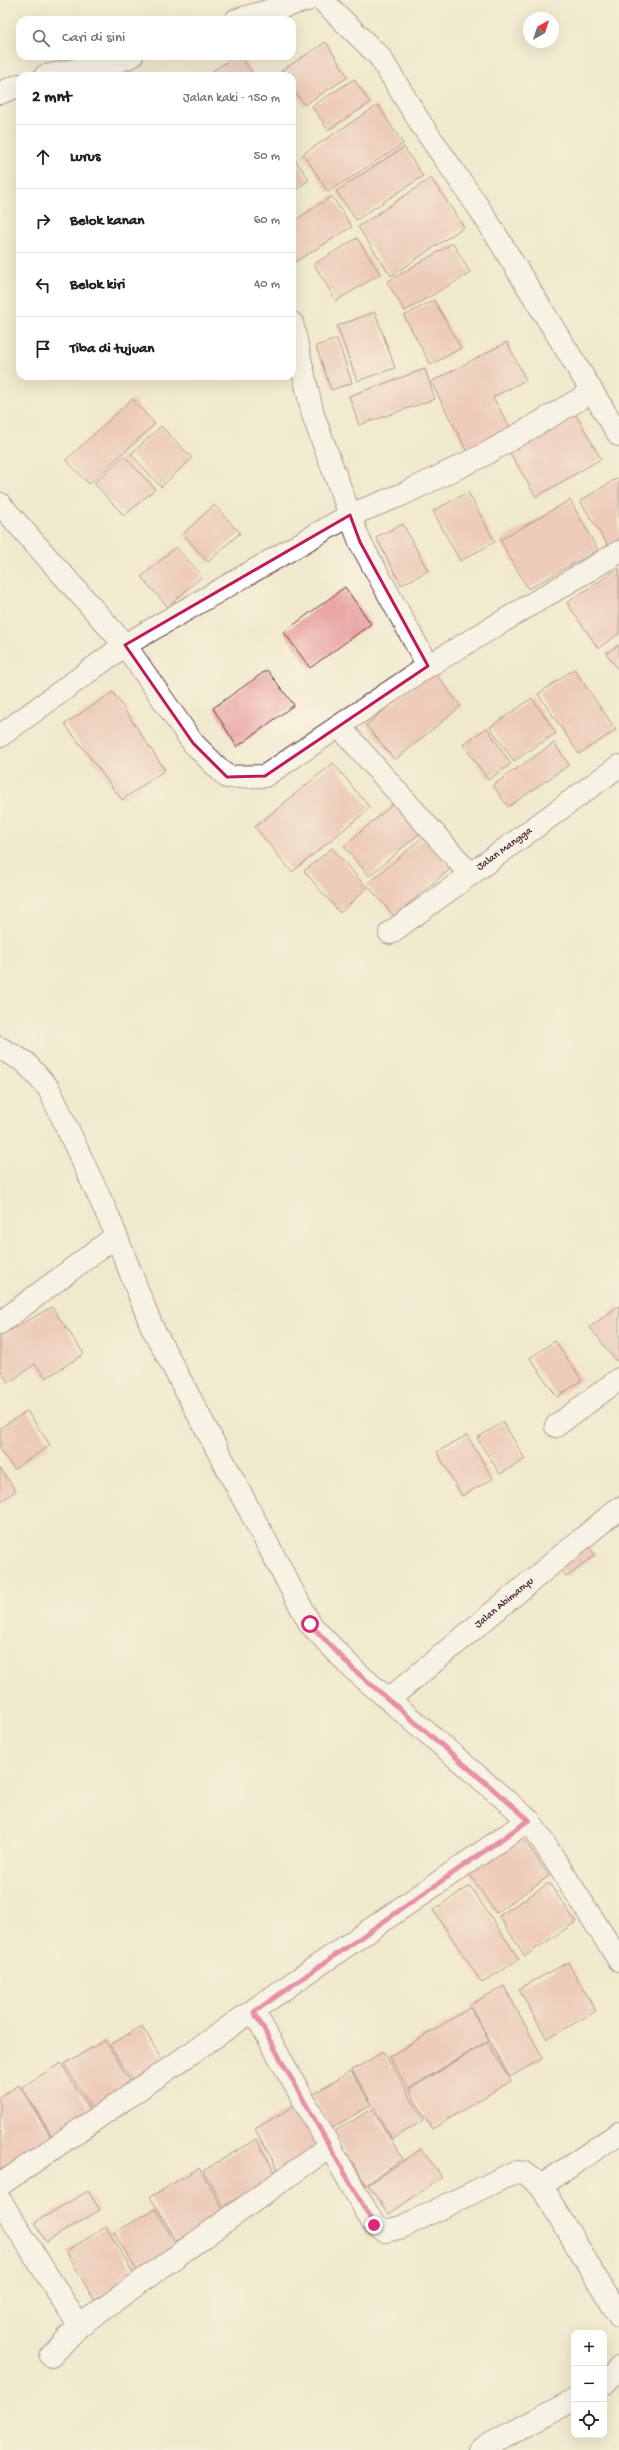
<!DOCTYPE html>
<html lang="id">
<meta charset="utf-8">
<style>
:root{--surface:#fff;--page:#f6f6f6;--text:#202124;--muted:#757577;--line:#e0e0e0}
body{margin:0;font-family:"Gochi Hand",sans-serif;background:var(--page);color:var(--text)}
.controls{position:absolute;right:12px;bottom:12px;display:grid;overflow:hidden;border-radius:8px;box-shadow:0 4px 16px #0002}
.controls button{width:36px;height:36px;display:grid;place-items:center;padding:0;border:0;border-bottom:1px solid var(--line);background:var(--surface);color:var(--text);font:20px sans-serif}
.compass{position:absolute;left:523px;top:12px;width:36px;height:36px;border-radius:50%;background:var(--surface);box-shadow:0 4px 16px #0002;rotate:39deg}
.stop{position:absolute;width:12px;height:12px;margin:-9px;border:3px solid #db2777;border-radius:50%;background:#fff}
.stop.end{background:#db2777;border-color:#fff;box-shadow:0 1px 4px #0008}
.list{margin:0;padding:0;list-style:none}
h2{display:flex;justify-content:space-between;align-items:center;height:52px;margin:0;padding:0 16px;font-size:17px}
h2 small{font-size:13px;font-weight:400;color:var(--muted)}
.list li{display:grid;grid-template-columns:26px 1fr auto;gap:12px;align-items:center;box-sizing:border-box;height:64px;padding:0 16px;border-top:1px solid var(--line)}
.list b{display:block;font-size:15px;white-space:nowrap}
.list em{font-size:13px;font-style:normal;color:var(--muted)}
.icon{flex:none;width:22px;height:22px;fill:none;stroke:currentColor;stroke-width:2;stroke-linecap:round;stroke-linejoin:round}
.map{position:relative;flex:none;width:619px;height:2450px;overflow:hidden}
.search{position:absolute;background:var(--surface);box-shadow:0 4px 16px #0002;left:16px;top:16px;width:280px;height:44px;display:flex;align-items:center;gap:10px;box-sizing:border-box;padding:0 14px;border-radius:12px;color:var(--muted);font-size:15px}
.panel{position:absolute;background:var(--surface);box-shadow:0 4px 16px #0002;left:16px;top:72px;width:280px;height:308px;border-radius:12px}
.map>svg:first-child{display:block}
</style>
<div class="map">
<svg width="619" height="2450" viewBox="0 0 619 2450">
<rect width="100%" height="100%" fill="#fcf5e5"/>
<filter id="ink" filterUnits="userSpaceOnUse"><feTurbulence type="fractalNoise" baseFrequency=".025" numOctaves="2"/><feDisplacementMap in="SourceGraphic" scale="8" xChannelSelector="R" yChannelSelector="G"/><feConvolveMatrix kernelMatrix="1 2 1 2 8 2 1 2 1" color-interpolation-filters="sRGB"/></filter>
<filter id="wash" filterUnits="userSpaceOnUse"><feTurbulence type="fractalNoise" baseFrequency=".012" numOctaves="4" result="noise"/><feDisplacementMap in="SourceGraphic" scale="16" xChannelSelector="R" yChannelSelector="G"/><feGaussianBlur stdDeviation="0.9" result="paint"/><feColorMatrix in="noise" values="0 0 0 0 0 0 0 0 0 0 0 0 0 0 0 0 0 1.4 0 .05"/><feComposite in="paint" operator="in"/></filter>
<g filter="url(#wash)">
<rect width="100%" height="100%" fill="#f1e9ce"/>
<g id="blocks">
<path fill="#e9a6a4" d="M326 42 348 77 304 105 292 87V76H285L281 71Z
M235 56H241L254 76H205Z
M354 79 370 103 328 130 312 106Z
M378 105 403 144 328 192 303 154Z
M404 147 423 176 356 220 336 191Z
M292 155 309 180 292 192Z
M431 178 464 227 391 276 358 227Z
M332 196 352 227 295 262 292 258V222Z
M357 238 380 274 336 301 314 264Z
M453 243 470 273 405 311 387 282Z
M434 300 461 348 431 365 404 316Z
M375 312 395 368 357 381 337 326Z
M337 339 352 383 331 390 316 346Z
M507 342 526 380 493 397 514 435 470 457 431 382Z
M425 369 435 399 359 425 349 396Z
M132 399 155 424 89 484 66 460Z
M572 408 601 459 536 497 506 446Z
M161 426 192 458 161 487 131 454Z
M124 456 155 489 124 516 94 483Z
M617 478 619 481V548L612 552 580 501Z
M468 492 495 542 460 561 433 511Z
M570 500 598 550 528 589 500 540Z
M214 505 240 533 208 562 183 534Z
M403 524 428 571 401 585 376 537Z
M176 547 202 576 168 607 141 577Z
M619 568V634L598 648 567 603Z
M345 587 371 624 310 668 284 632Z
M619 645V671L606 653Z
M574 669 616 730 579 754 538 694Z
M267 670 294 705 237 747 213 708Z
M433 671 461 706 395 760 366 725Z
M113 692 165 770 122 800 65 724Z
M532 698 556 733 514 761 490 727Z
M487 728 511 764 488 780 463 744Z
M554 743 569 765 508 807 493 785Z
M333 763 370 808 292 872 255 827Z
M394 803 420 833 369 876 344 846Z
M423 837 450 869 394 916 367 885Z
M332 848 367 888 340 913 304 871Z
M619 1306V1359L616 1361 590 1327Z
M52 1307 84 1354 46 1378 35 1364 8 1383 0 1369V1336Z
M555 1341 582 1380 557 1397 530 1358Z
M27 1411 50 1445 14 1469 0 1450V1428Z
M503 1422 525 1459 500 1474 477 1438Z
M467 1435 493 1479 462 1496 437 1452Z
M0 1468 16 1491 0 1502Z
M584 1541 595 1555 567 1577 556 1563Z
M522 1836 549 1876 496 1913 469 1873Z
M549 1883 576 1922 525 1956 499 1916Z
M470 1886 519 1959 482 1983 433 1910Z
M568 1962 596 2011 547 2039 519 1989Z
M504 1986 543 2058 510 2077 470 2005Z
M470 2008 489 2040 408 2089 389 2057Z
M142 2026 166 2066 135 2085 110 2045Z
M105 2040 134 2088 94 2112 64 2064Z
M487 2042 511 2081 432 2129 409 2090Z
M383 2052 424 2120 392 2139 352 2070Z
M61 2063 92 2114 53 2138 22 2087Z
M351 2071 371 2105 332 2128 312 2095Z
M19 2085 52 2139 0 2170V2097Z
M297 2104 322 2146 279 2171 255 2129Z
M372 2109 403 2159 366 2185 334 2132Z
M256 2139 277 2176 224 2206 203 2171Z
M421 2149 442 2177 389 2214 368 2185Z
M199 2168 225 2212 177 2241 150 2197Z
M88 2191 100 2210 46 2242 35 2222Z
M155 2209 178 2247 137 2271 114 2233Z
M106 2227 135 2276 94 2300 66 2251Z"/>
</g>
</g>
<g filter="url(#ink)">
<use href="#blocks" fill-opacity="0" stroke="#633d43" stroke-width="1"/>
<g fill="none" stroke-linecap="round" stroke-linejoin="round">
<defs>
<g id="minor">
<path d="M322 0 380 57 421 124 483 214 619 435"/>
<path d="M236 20 307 0"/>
<path d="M45 76 116 62 132 56"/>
<path d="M0 93 20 85"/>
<path d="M292 323 313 415 360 542 428 666"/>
<path d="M0 504 125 645 350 515 401 495 484 455 592 392"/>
<path d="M339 726 470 874"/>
<path d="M0 736 125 645 193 743 227 777 265 776 428 666 619 552"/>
<path id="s1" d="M390 933 619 766"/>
<path d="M0 1048 25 1062 49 1089 109 1218 152 1327 310 1624 353 1669 529 1820"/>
<path d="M0 1323 116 1236"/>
<path d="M556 1426 619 1379"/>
<path id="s2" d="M389 1699 619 1508"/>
<path d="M254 2012 374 2225 385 2231 402 2227 515 2172 525 2173 541 2186 619 2316"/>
<path d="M0 2185 529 1820 619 1960"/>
<path d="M541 2186 619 2133"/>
<path d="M0 2200 79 2326"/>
<path d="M51 2356 79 2326 329 2147"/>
<path d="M604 2384 619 2367"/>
<path d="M479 2450 574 2400"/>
</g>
</defs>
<use href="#minor" stroke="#633d43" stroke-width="24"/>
<use href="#minor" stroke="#fff" stroke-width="22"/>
</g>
</g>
<g fill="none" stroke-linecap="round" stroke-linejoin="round" filter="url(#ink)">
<path stroke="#db2777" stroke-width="5" d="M310 1624 353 1669 529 1820 254 2012 374 2225"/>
</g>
<path d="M0 0H619V2450H0ZM350 515 360 542 428 666 265 776 227 777 193 743 125 645Z" fill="#f1e9ce" fill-opacity=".55" fill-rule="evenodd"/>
<path fill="none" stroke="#c2185b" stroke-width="3" stroke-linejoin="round" d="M350 515 360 542 428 666 265 776 227 777 193 743 125 645Z"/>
<g text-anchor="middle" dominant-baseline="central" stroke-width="3.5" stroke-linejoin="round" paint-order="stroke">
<g font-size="11" fill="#4a1f2b" stroke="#fcf5e5">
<text stroke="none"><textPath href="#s1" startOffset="142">Jalan Mangga</textPath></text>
<text stroke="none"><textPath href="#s2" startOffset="150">Jalan Abimanyu</textPath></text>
</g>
</g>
</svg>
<div class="controls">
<button>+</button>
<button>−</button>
<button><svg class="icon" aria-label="locate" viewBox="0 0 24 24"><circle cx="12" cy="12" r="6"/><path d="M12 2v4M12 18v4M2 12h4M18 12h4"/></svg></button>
</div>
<svg class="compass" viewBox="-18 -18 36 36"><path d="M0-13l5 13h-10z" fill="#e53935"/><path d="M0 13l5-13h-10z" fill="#757577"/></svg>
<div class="stop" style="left:310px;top:1624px"></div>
<div class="stop end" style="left:374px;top:2225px"></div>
<div class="search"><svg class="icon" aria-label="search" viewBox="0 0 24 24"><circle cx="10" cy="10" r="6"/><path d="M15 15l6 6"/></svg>Cari di sini</div>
<section class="panel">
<h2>2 mnt<small>Jalan kaki · 150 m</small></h2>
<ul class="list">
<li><svg class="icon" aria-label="ahead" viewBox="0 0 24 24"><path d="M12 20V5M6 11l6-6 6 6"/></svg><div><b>Lurus</b></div><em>50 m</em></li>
<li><svg class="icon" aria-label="right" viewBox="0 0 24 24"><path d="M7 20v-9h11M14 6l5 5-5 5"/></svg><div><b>Belok kanan</b></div><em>60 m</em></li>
<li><svg class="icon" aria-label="left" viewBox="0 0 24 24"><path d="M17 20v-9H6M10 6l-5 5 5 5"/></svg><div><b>Belok kiri</b></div><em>40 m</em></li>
<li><svg class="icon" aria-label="arrive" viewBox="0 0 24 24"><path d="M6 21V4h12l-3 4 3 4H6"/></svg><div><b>Tiba di tujuan</b></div></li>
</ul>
</section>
</div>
